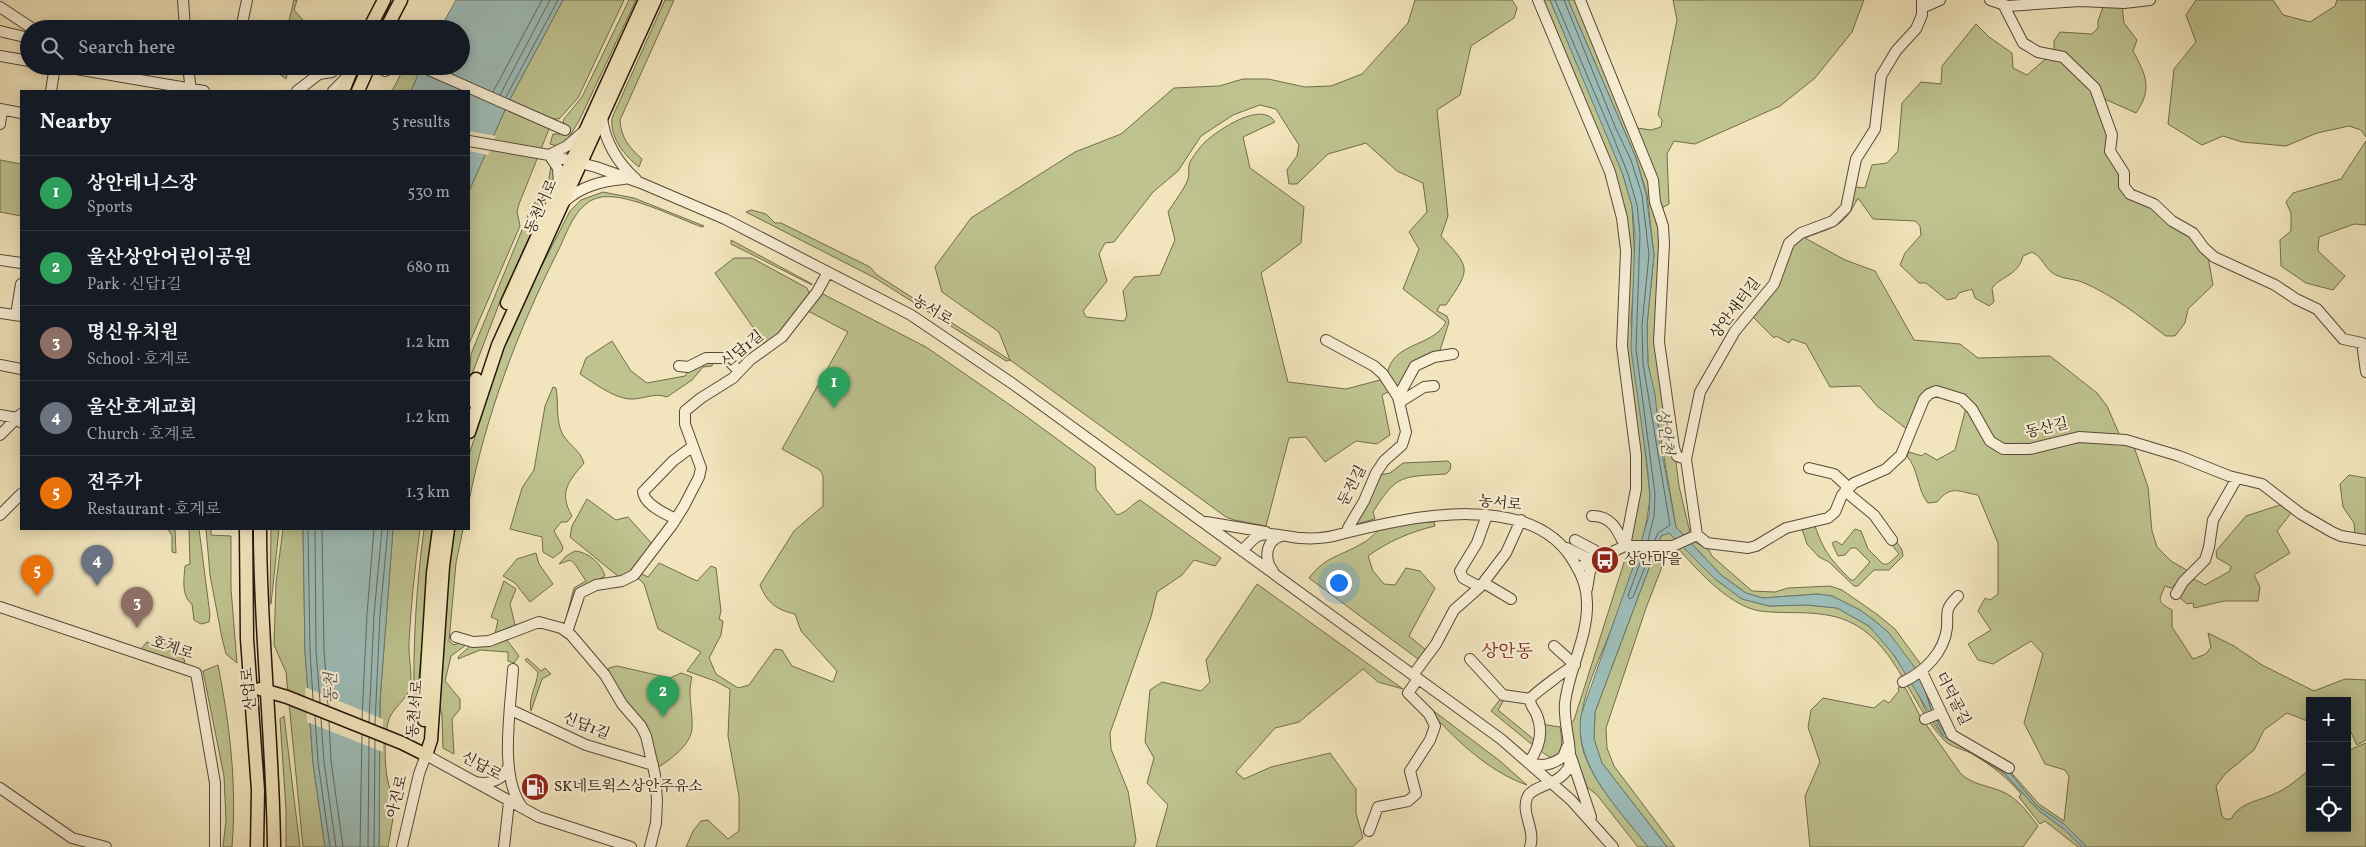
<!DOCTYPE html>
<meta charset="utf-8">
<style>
:root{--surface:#171b24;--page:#20242c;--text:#f1f3f6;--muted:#9ea1a6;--line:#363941;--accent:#c59692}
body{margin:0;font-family:Vollkorn,"Noto Serif KR",serif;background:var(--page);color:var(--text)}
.controls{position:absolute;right:15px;bottom:15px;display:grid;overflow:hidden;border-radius:0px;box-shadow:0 2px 12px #0003}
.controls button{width:45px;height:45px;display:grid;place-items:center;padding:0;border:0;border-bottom:1px solid var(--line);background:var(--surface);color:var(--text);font:25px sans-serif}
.you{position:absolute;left:1338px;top:582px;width:18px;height:18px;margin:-12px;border:4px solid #fff;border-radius:50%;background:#1a73e8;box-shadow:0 0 0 8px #1a73e833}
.badge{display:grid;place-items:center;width:32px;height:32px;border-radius:50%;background:var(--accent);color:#fff;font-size:16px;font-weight:700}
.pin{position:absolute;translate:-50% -41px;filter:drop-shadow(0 1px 2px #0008)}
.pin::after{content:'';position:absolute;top:26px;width:18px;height:15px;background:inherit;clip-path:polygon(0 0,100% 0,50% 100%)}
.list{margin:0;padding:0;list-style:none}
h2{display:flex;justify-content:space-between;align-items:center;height:65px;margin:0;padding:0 20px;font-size:21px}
h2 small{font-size:16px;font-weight:400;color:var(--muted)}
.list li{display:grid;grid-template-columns:32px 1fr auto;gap:15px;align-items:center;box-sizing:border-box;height:75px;padding:0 20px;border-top:1px solid var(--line)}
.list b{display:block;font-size:19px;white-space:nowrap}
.list p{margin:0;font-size:16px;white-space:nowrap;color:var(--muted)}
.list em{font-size:16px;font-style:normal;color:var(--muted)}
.icon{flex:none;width:28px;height:28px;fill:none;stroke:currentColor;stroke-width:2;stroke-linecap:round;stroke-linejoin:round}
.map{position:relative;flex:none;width:2366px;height:847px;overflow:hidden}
.search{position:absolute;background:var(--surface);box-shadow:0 2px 12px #0003;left:20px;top:20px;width:450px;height:55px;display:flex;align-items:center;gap:12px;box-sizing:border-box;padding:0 18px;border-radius:28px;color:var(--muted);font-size:19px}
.panel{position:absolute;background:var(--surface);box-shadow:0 2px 12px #0003;left:20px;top:90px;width:450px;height:440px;border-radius:0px}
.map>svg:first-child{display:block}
</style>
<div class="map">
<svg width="2366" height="847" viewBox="0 0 2366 847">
<rect width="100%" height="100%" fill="#f2e5bd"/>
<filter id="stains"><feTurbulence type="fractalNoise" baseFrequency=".004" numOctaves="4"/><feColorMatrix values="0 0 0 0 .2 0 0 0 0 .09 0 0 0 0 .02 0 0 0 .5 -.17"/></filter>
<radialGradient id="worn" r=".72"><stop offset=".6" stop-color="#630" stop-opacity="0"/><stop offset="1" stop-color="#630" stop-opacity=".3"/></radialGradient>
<path fill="#bec38f" stroke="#726c4c" d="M294 0H297L294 10 303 20 299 29H287Z
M563 0H624L578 98 559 119 546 118 543 125 549 129 519 204 517 211 520 226 469 344V191L509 101Z
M629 0H636L579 121 566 142 557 146 550 144 553 134H566L568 129 563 122 564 119 582 97Z
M665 0H674L620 120C621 138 629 147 642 159L639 167C624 155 610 138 612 118Z
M1415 0H1512L1517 8 1514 18 1471 46 1460 95 1437 110 1448 216 1441 236C1471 269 1471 268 1446 305H1440L1437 311 1447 316 1449 322 1439 354 1424 359 1399 392 1387 376C1391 341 1433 348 1446 322L1403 289 1419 249 1409 232 1427 212 1423 183 1397 171 1366 143 1328 154 1297 184H1289L1287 170 1297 156 1299 145 1276 109 1260 105 1249 109 1233 115 1201 136 1178 171 1153 192 1114 242 1105 243 1099 254 1107 281 1083 311 1086 317 1124 321 1127 316 1123 291 1134 277 1160 275 1175 240 1168 212C1174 202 1184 190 1188 179 1190 173 1187 166 1191 160 1195 154 1200 147 1205 142 1218 130 1262 100 1275 122L1243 137 1250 168 1304 207 1301 243 1261 273 1288 382 1346 389 1384 379 1392 390 1382 395 1390 435 1377 444 1356 441 1325 462 1306 437 1289 438 1266 526 1234 520 1226 517 1010 360 1006 361 875 278 746 212 751 210 766 214 775 223H781L870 267 877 275 1010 360 999 332 942 292 935 267 971 218 1075 152 1121 134 1174 88 1219 86 1243 79H1268L1305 87 1331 86 1362 74 1408 23Z
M1540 0H1550L1608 136 1623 175 1632 206 1635 263 1631 323 1650 495C1647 538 1629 581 1614 622 1600 661 1570 712 1584 753 1596 788 1626 818 1648 847H1638L1597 795 1587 787 1575 754 1570 724 1574 720 1627 553 1636 511 1625 359V218Z
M1568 0H1578L1641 150 1660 221 1658 316 1679 486 1690 533 1695 542 1709 550 1712 556 1752 591 1775 592 1788 588 1830 586 1842 590 1878 615 1895 629 1922 666 1944 728 2009 770 2039 804 2064 821 2069 776 2065 770 2045 764 2024 723 2043 654 2031 641 1993 664 1978 660 1968 644 1991 630 1978 611 1985 598 1990 600 1998 594V543L1978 495C1958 492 1952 484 1937 502L1928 503C1917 490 1919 470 1907 456L1909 452 1922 456 1925 453 1937 460 1955 450 1966 408 1937 388 1908 430 1877 406 1860 386 1830 387 1806 344 1792 339 1789 343 1776 336 1774 338 1753 317 1778 287 1792 245 1851 207 1855 187 1865 188 1872 165 1887 163 1898 151 1902 103 1921 82 1941 84 1942 66 1976 24 1989 37 2012 53 2013 68 2027 75 2049 56 2057 57 2089 83 2119 166 2122 185 2186 231 2208 257 2213 285 2188 309 2185 323 2175 336H2166C2139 316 2113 295 2082 282 2074 279 2064 279 2056 275 2045 270 2043 257 2032 252L2023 256C2018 276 2001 276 1992 288L1994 302 1989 306 1975 298 1972 289 1959 293 1956 298 1947 300 1926 283H1919L1900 265 1905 253 1921 235 1920 226 1915 221 1873 219 1858 198C1842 229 1835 226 1805 238L1845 260 1875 271 1914 340 1960 344 1978 358 2050 356 2097 393 2107 406 2120 436 2133 444 2148 487 2152 531 2157 547 2171 561 2190 572 2171 588 2165 586C2159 601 2156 601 2172 610V627L2193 659 2206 654 2211 647 2208 633 2234 646 2262 665 2314 691 2345 679 2366 680V740L2357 745 2347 724V701H2310V722L2287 713 2264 730 2254 750 2225 774 2216 786 2222 816 2225 819H2231C2240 802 2259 801 2274 794 2287 789 2299 778 2310 769V828H2347V751L2366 743V847H2087L2064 824 2037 806 2010 773 1945 734 1932 713 1928 698 1889 633 1875 621 1860 610 1832 596 1818 594 1763 598 1746 593 1721 575 1676 527 1648 364 1647 325 1654 255 1647 194 1636 158Z
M1673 0H1864L1852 32 1815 78 1780 106 1695 144 1674 141 1667 154 1669 204 1660 209 1637 128 1651 130 1661 127 1662 120 1658 115 1677 20Z
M2196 0H2273L2283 15 2310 22 2335 6 2337 0H2366V137L2361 130 2349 126 2317 133 2286 146 2242 142 2223 136 2202 145 2168 124 2174 69 2196 42 2186 15Z
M2104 4 2122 6 2124 23 2137 40 2133 51C2146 75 2153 89 2136 113L2100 97 2054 53V41L2060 32 2092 34 2098 28V21Z
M279 66H289L286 79 278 73Z
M405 66H422L411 91H392Z
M2366 141V225L2354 224 2319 237 2318 251 2345 276 2333 290 2306 283 2281 266 2280 240 2291 231V213L2286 202 2293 193 2341 179Z
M0 160 21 164V216L0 212Z
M551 166 554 172V183L501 299 469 382 471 354 531 208 548 184Z
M603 192 634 198 704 226 702 227C676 218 623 190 597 198 575 205 567 233 558 251 518 330 486 415 469 501V455L504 347 532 285 570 211 581 200Z
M731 240 812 284V285L731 244Z
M734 258H752L807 288 810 295 792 320 766 346 715 273Z
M821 293 926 347 1023 414 1095 467 1096 489 1117 515C1127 512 1131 505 1140 500L1221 558 1215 566 1194 560 1182 575 1157 592 1151 617 1110 733 1111 749 1128 791 1136 840 1134 847H686L693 831 701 821 708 820 728 839 739 831V796L728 736 730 689 715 681 687 671 701 652 658 629 644 584 637 577 640 573 648 577 659 563 697 581 711 566 716 568 721 611 719 619 723 621 721 635 709 658 716 674 738 688 749 685 775 649 782 650 792 666 833 682 837 671 801 631 795 614C777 610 767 603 760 585L794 531 823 506V476L820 470 782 449 848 332 808 311Z
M612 341 631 371 647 383 685 376 692 367 713 360 712 366 703 367 692 380 667 397C653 392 643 400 629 399 612 397 594 383 580 374L586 358Z
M553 387 556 388C559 404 555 420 563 435 570 446 580 450 584 463 569 481 558 492 572 516L567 522H561L554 531 563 547 562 551 553 558 543 552 542 537 510 529 522 488 534 470 545 406Z
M1448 461 1451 464 1450 470 1446 474C1403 477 1397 473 1373 512L1375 519 1353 525 1380 475 1390 473 1403 463Z
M2349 475 2366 478V536L2355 534 2354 523 2343 507 2340 484Z
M587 499 616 520 628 517 653 545 626 578 619 577 570 537 572 526Z
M2283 504 2292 512 2277 531 2290 553 2254 575 2260 587 2258 601H2224L2194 608 2193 603 2187 604 2179 597 2190 577 2205 585 2230 571 2231 566 2217 558 2216 551 2246 516Z
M1434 522 1435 526C1410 532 1389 541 1368 556L1373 571 1384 584 1395 585 1406 568 1420 571 1435 588 1409 636 1427 651 1418 659 1309 578C1326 556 1339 557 1361 544 1368 541 1374 534 1379 530 1393 522 1418 523 1434 522Z
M1815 526C1824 552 1831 560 1851 580H1854L1870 562 1856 548H1851L1845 555 1838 556 1832 543 1836 541 1842 545 1855 529 1861 531 1868 549 1883 564H1888L1899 554 1892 545 1896 541 1902 550 1903 556 1889 570H1874L1858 586H1854L1829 562 1819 557 1807 544 1802 529Z
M168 529H175L176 553 172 552V536Z
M189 529H199L210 615 209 622 201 624 194 620 192 604C181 596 184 578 185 566L190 564Z
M206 529H211V535L231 536V589L237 663 226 654 222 638 210 575Z
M271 529H279L271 604H270Z
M283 529H303L305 651 313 763 325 847H303L286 672 274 645 276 583Z
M393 529H420C415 567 411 604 409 642 408 657 413 674 410 688 407 699 393 708 389 719 383 739 383 785 396 801L388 847H379L380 701Z
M424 529H434L416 705 414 704C413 645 416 588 424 529Z
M453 529H463L456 563 449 641 454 645 460 643 466 645 451 656 445 681 460 699V709L452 719 454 754 443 748 442 715 438 698 448 567Z
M1669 532 1715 579 1742 599 1769 606 1807 605 1837 608 1869 626 1886 644 1913 683 1928 715 1942 735 2004 773 2038 810 2064 829 2082 847H2078L2045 821 2040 824 2019 797 2021 794C2009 779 1991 765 1974 755 1965 749 1951 748 1944 740 1911 706 1898 648 1854 624 1824 608 1792 615 1760 611 1728 606 1693 566 1672 541L1646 608 1606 728 1607 748 1614 766 1675 847H1667L1602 763 1594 739 1595 712 1661 536Z
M575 551C588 552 602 564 605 576L580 590 564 626 574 588 586 581 575 564 570 560 559 564 566 556Z
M536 553 539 564 553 584 530 602 515 583 503 576 517 559Z
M504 581 516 589 510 604 516 629 495 634 498 620 491 617Z
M1257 584 1403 689 1378 682 1363 669 1299 722 1275 728 1236 772 1244 779 1271 767 1330 753 1356 789V813L1363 838 1352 847H1156L1168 805 1147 783 1154 758 1145 742 1150 690 1162 682 1201 691 1210 682 1206 660Z
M171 638 185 661 184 663 141 649 147 642 158 646Z
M506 639 519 656 514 663 508 661V652L480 650 458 659 459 656 470 646Z
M527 658 541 671 545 668 551 674 542 679 531 711C528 697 537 686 538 672L525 660Z
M218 665C230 726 237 785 232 847H223L226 820 224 776 203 671Z
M617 666 670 678 681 673 692 677C687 695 693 710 692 728 691 745 670 760 657 768L628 709 607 672 609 668Z
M1902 686 1906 689 1920 716 1961 774C1972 784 1988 786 2001 791 2018 798 2027 812 2038 826L2023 847H1810L1805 796 1820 762 1808 727 1811 710 1823 698 1874 708 1884 700 1889 703 1899 691 1898 688Z
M1502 697 1505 698 1498 710 1537 742 1535 747 1491 711Z
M1423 703 1500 761 1527 785C1495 774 1464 748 1441 723L1437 724Z
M284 716 300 847H286V809L280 719Z
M1541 724 1560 727C1563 743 1564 771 1541 751Z"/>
<path fill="#9dbdb8" stroke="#6d7972" d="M456 0H563L509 101 469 191V91H411L422 66H461V29H440Z
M1550 0H1568L1636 158 1646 194 1654 255 1647 325 1648 364 1655 394 1660 443 1676 527 1721 575 1746 593 1763 598 1818 594 1832 596 1860 610 1875 621 1889 633 1913 665 1924 687 1932 713 1945 734 2010 773 2037 806 2064 824 2087 847H2082L2064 829 2038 810 2004 773 1987 761 1944 737 1894 655 1869 626 1837 608 1807 605 1769 606 1742 599 1715 579 1669 533 1661 536 1595 712 1594 739 1602 763 1667 847H1648C1620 810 1573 766 1581 715L1637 556 1649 515 1650 495 1647 464 1631 349 1635 234 1632 206 1623 175Z
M303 529H393L380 701 379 847H325L313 763 305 651Z"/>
<path fill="#f2e5bd" d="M469 131 496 136 488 155 469 151Z
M305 687 383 719V752L307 722Z"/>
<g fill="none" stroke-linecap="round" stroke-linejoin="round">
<path stroke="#626861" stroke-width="1" d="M1555 0 1612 134 1628 174 1637 205 1640 234 1636 349 1655 494 1654 516 1648 540
M1564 0 1616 129 1631 160 1642 195 1649 255 1642 325 1643 364 1670 525 1658 533 1655 540
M493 92 542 0
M500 95 550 0
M506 97 558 0
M308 529 310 651 313 699
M315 529 316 651 320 702
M322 529 324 650 328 705
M1644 552 1628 596 1630 599 1633 597 1651 552
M315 716 318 762 330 847
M321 719 324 762 336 847
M362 719 367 614 374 529
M329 722 331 761 343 847
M369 722 374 615 382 529
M375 724 380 615 388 529
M360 847 362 735
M368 847 369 738
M374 847 375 740"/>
<defs>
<path id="minor" d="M183 0 185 29
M1538 0 1610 172 1622 218 1626 251 1622 346 1636 455V489L1625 546
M1580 0 1653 180 1655 202 1663 226 1664 244 1659 342 1674 448 1677 456 1686 459
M1990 0 2008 6 2080 1 2124 3 2150 0
M2004 6 2023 43 2038 52 2063 57 2095 88 2112 135 2110 151 2124 173V186L2130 194 2154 204 2172 221 2193 233 2204 248 2214 257 2275 285 2296 299 2317 309 2343 339 2362 343 2366 372
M0 7 33 29
M1922 8 1940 0
M241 29 247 0
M0 31 29 38
M0 56 29 61
M59 66 204 91
M188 66 191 91
M420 66 565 130
M385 71 394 66
M51 91 55 66
M297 91 319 74 332 72
M333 91 346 78
M0 109 21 113
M602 117C604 140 618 164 636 179
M0 124 2 110
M469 141 549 155 596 167 641 183 725 219 911 315 1013 384 1501 739 1571 800 1613 847
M549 155 567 146 583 132
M549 155 558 168 559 185
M564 202C581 186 602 181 624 179
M0 260 21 263
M0 313 21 316
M16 315 21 284
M1326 340 1374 366 1383 374 1398 397 1406 432 1402 445 1384 461 1376 473 1364 501 1348 528V532
M0 365 21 369
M679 366 688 367 706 358H726L739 371
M1398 397 1415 366 1434 357 1453 354
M1400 402 1424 387 1434 386
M0 415 17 418 20 422
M0 435 21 414
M1809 468 1834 474 1849 488
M1845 491 1874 515 1892 540
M0 515 21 494
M1592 516C1611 515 1618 531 1625 546
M676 519C665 514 645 505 643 492L673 461 693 446
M1206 522 1266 532
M1697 535 1707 543 1748 548 1756 546 1786 528 1828 518 1835 512 1842 495 1854 483 1886 469 1901 455 1924 399 1929 394 1936 391 1962 399 1972 409 1990 441 2003 449H2030L2079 437 2126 440 2179 456 2229 476 2262 484 2301 514 2332 532 2341 536 2366 540
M1697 535 1686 459 1700 392 1735 331 1774 284 1789 243 1801 233 1833 221 1846 208 1856 159 1875 129 1881 76 1896 51 1916 29 1922 15V0
M1575 540 1594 550 1600 557
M1567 548 1587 558H1598
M1242 551C1247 546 1252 539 1258 536 1270 531 1288 537 1300 538 1313 539 1328 538 1341 534 1408 517 1534 488 1575 564 1582 575 1587 590 1587 603 1588 637 1569 669 1565 703 1563 724 1573 746 1569 767 1558 787 1531 785 1527 798 1521 814 1536 830 1530 847
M1578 568 1625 546H1673L1697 535
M1273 571C1264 560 1265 541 1281 536
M1484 583 1511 599
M1480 587 1463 578 1460 571 1477 543 1487 515
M1587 589 1590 571 1598 559
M2176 594 2183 582 2205 560 2209 547 2213 520 2237 478
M0 607 196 673 215 783V847
M567 632 580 593 596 585 622 581 634 575 672 525 684 506 699 477 701 468 685 424V411L701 398 733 378 750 360 782 337 817 292 828 272
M456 637 473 642 489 641 539 622 561 628 571 635 605 675 622 704 641 726 646 736 655 775 657 800 656 823 650 847
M1554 646 1575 665C1571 666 1532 695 1530 699 1530 705 1533 708 1536 713 1544 731 1540 747 1529 762 1541 768 1553 764 1563 757L1567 747
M1470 659 1503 695 1530 699
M513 669C511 707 498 778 523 808
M1922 672 1952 735 2009 768
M1413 675 1436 644 1454 610 1480 587 1506 553 1521 520
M1903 682C1924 672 1944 653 1947 628 1948 611 1944 610 1958 596
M511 710 586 745 653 765
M1925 719 1940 713
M1571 757 1591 817
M476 782C489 785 503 780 508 767
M0 788 72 838 106 847
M1369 831 1378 807 1408 801 1416 794 1410 771 1430 740 1435 726 1429 714 1408 693 1418 679
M402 847 419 774 426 755 539 817 631 847
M504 847 509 802"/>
<path id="major" d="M369 29 384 0
M386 29 401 0
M343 91 353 66
M358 91 369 66
M507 303 645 0
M469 401 476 379
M469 432 498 345 655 0
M246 529 247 639 258 790 257 847
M260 529C260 635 273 741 274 847
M260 689 287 697 402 743 426 755
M424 720 433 573 439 529
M426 755 431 740 443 566 448 529"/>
</defs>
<use href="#minor" stroke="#594837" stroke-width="12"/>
<use href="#major" stroke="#26140a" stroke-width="15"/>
<use href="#minor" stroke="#f7eed4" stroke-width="10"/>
<use href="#major" stroke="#f2e5bd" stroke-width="12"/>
</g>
<defs>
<symbol id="bus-disc" viewBox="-11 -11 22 22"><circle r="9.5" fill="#8f2418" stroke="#f7eed4"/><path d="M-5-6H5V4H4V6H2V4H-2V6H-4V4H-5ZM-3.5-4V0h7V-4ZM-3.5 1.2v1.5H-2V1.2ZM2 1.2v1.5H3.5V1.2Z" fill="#fff"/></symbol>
<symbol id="fuel-disc" viewBox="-11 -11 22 22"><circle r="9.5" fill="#8f2418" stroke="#f7eed4"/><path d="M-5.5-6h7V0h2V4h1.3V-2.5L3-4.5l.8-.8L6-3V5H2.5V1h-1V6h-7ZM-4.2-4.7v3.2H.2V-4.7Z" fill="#fff"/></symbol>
</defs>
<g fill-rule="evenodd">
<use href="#bus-disc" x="1589" y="544" width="32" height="32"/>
<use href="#fuel-disc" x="519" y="771" width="32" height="32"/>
</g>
<g text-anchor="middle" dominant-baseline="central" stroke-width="4.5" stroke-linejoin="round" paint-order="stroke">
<g font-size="15" fill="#26140a" stroke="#f7eed4">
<text transform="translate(542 207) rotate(-66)">동천서로</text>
<text transform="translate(1736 309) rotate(-53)">상안새터길</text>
<text transform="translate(932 311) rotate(31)">농서로</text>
<text transform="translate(743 350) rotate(-39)">신답1길</text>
<text transform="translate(2047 429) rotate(-13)">동산길</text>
<text transform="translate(1353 486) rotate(-63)">둔전길</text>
<text transform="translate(1500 504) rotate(6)">농서로</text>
<text transform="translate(172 649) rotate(18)">호계로</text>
<text transform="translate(250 689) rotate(-95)">산업로</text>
<text transform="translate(1952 699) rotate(63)">더덕골길</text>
<text transform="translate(416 709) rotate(-85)">동천서로</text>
<text transform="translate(586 727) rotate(22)">신답1길</text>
<text transform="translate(481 767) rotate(29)">신답로</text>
<text transform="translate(398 797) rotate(-76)">아진로</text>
</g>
<g font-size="15" fill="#26140a" stroke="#f7eed4" text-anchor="start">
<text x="1624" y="560">상안마을</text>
<text x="554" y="787">SK네트윅스상안주유소</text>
</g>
<g font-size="16" font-style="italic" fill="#504f47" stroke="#f7eed4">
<text transform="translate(1664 432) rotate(82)">상안천</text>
<text transform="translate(332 688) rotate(-90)">동천</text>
</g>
<g font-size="18" fill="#7a1f14" stroke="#f7eed4">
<text x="1507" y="652">상안동</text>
</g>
</g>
<rect width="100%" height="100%" filter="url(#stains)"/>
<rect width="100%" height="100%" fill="url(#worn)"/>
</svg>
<div class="controls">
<button>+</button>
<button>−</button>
<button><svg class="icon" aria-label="locate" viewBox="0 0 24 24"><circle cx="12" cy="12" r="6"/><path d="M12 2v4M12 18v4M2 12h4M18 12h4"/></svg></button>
</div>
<div class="you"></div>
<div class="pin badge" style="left:834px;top:408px;background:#2e9e5b">1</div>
<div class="pin badge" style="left:663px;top:717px;background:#2e9e5b">2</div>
<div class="pin badge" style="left:137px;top:628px;background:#8d6e63">3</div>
<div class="pin badge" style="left:97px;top:586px;background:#6b7280">4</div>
<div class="pin badge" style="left:37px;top:596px;background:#e8710a">5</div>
<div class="search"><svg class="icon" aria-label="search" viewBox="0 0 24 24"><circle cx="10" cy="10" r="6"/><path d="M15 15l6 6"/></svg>Search here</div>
<section class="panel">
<h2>Nearby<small>5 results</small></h2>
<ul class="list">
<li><span class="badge" style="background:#2e9e5b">1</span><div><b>상안테니스장</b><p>Sports</p></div><em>530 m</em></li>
<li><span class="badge" style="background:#2e9e5b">2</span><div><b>울산상안어린이공원</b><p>Park · 신답1길</p></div><em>680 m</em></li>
<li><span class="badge" style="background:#8d6e63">3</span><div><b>명신유치원</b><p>School · 호계로</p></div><em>1.2 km</em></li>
<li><span class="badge" style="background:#6b7280">4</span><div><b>울산호계교회</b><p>Church · 호계로</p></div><em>1.2 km</em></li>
<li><span class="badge" style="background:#e8710a">5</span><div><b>전주가</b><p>Restaurant · 호계로</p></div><em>1.3 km</em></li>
</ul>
</section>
</div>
